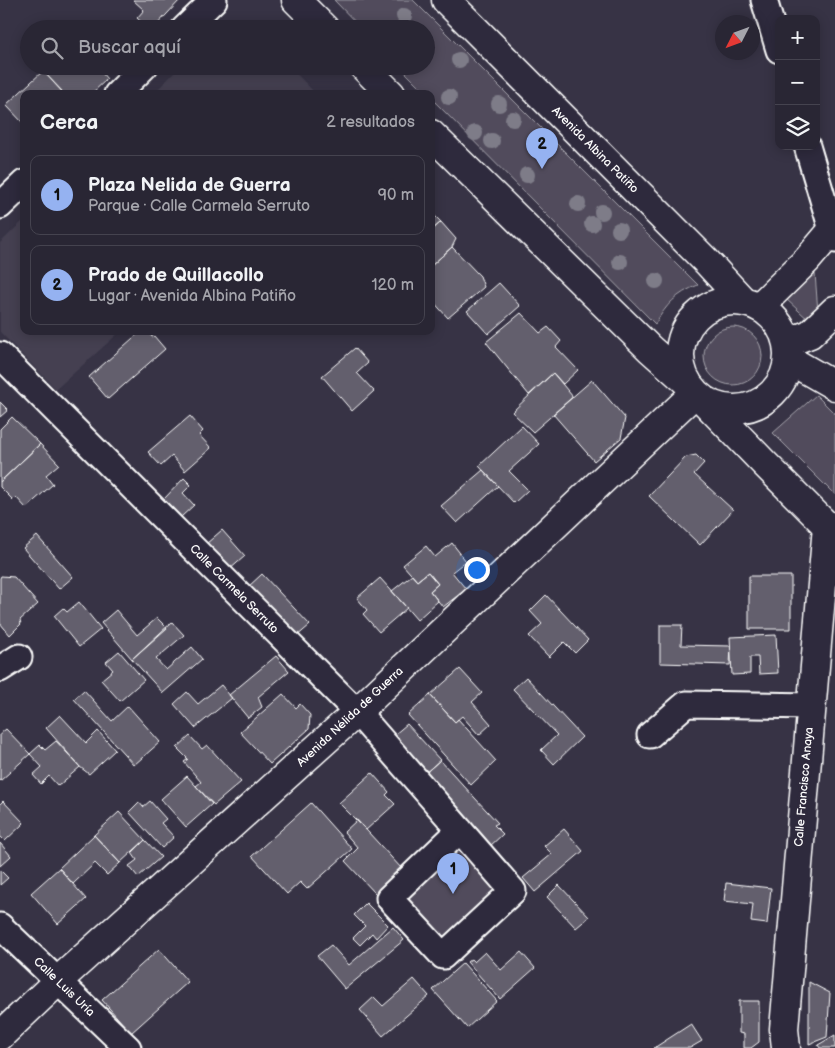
<!DOCTYPE html>
<html lang="es">
<meta charset="utf-8">
<style>
:root{--surface:#292634;--page:#353240;--text:#f1f3f6;--muted:#a5a5ac;--line:#45434f;--accent:#95b2f1}
body{margin:0;font-family:"Balsamiq Sans",sans-serif;background:var(--page);color:var(--text)}
.controls{position:absolute;right:15px;top:15px;display:grid;overflow:hidden;border-radius:10px;box-shadow:0 2px 12px #0003}
.controls button{width:45px;height:45px;display:grid;place-items:center;padding:0;border:0;border-bottom:1px solid var(--line);background:var(--surface);color:var(--text);font:25px sans-serif}
.compass{position:absolute;left:715px;top:15px;width:45px;height:45px;border-radius:50%;background:var(--surface);box-shadow:0 2px 12px #0003;rotate:228deg}
.you{position:absolute;left:476px;top:569px;width:18px;height:18px;margin:-12px;border:4px solid #fff;border-radius:50%;background:#1a73e8;box-shadow:0 0 0 8px #1a73e833}
.badge{display:grid;place-items:center;width:32px;height:32px;border-radius:50%;background:var(--accent);color:#111;font-size:16px;font-weight:700}
.pin{position:absolute;translate:-50% -41px;filter:drop-shadow(0 1px 2px #0008)}
.pin::after{content:'';position:absolute;top:26px;width:18px;height:15px;background:inherit;clip-path:polygon(0 0,100% 0,50% 100%)}
.list{margin:0;padding:0;list-style:none}
h2{display:flex;justify-content:space-between;align-items:center;height:65px;margin:0;padding:0 20px;font-size:21px}
h2 small{font-size:16px;font-weight:400;color:var(--muted)}
.list li{display:grid;grid-template-columns:32px 1fr auto;gap:15px;align-items:center;box-sizing:border-box;height:80px;margin:0 10px 10px;padding:0 10px;border:1px solid var(--line);border-radius:10px}
.list b{display:block;font-size:19px;white-space:nowrap}
.list p{margin:0;font-size:16px;white-space:nowrap;color:var(--muted)}
.list em{font-size:16px;font-style:normal;color:var(--muted)}
.icon{flex:none;width:28px;height:28px;fill:none;stroke:currentColor;stroke-width:2;stroke-linecap:round;stroke-linejoin:round}
.map{position:relative;flex:none;width:835px;height:1048px;overflow:hidden}
.search{position:absolute;background:var(--surface);box-shadow:0 2px 12px #0003;left:20px;top:20px;width:415px;height:55px;display:flex;align-items:center;gap:12px;box-sizing:border-box;padding:0 18px;border-radius:28px;color:var(--muted);font-size:19px}
.panel{position:absolute;background:var(--surface);box-shadow:0 2px 12px #0003;left:20px;top:90px;width:415px;height:245px;border-radius:10px}
.map>svg:first-child{display:block}
</style>
<div class="map">
<svg width="835" height="1048" viewBox="0 0 835 1048">
<rect width="100%" height="100%" fill="#373345"/>
<filter id="ink" filterUnits="userSpaceOnUse"><feTurbulence type="fractalNoise" baseFrequency=".02" numOctaves="2"/><feDisplacementMap in="SourceGraphic" scale="10" xChannelSelector="R" yChannelSelector="G"/><feConvolveMatrix kernelMatrix="1 2 1 2 8 2 1 2 1" color-interpolation-filters="sRGB"/></filter>
<g filter="url(#ink)">
<path fill="#444051" d="M233 18 243 20 251 29H219Z
M181 66H289L316 94H153Z
M24 220V331H121L56 389 0 332V243Z"/>
<path fill="#514c5c" stroke="#a8a6ae" d="M334 0H413L698 285C676 294 667 304 655 324L431 98V94H427L399 66H426V29H362Z
M815 273 818 313 811 322 786 299Z
M704 356a29 29 0 1 1 58 0a29 29 0 1 1-58 0Z
M816 395 835 414V495L773 433Z
M457 848 498 892 450 935 439 936 408 904 407 895Z"/>
<path fill="#635f6d" stroke="#fff" d="M133 0H180L153 29H149L137 18 144 10Z
M48 66H96L107 79 91 94H64L43 71Z
M43 71 62 91 60 94H24V124L6 105Z
M431 212 441 222 431 231Z
M441 222 456 239 452 247 431 266V231Z
M452 247 480 276 484 287 448 318 431 299V266Z
M499 283 520 306 488 334 467 311Z
M521 313 540 333 548 327 561 341 556 347 578 370 563 384 553 373 529 395 486 342Z
M141 331H147L152 337 154 336 165 349 108 399 89 377Z
M355 348 368 363 357 373 374 391 352 411 322 376Z
M553 373 573 397 533 432 512 412Z
M592 380 625 418 621 438 594 461 553 414Z
M0 402 8 410 0 417Z
M190 416 203 431 199 435 211 448 185 471 172 456 161 466 148 452Z
M12 417 40 444 0 482V429Z
M522 426 539 444 509 471 528 490 514 503 479 466Z
M40 444 59 464 46 475 53 484 26 508 16 497 13 500 0 487V482Z
M696 455 704 463 694 474 733 510 700 545 649 496 686 457Z
M483 470 498 486 457 523 441 506Z
M184 478 191 485 183 493 194 505 181 517 164 499Z
M222 530 245 556 229 570 206 544Z
M37 536 73 577 59 589 23 548Z
M452 543 466 561 452 572 466 589 443 607 430 591 438 584 428 572 417 581 403 565 426 546 435 557Z
M428 572 438 584 430 591 438 601 417 620 392 591 412 575 417 581Z
M262 574 310 625 296 637 248 587Z
M1 576 14 577 38 604 20 620 21 624 10 635 0 623V578Z
M749 576H791V629H749Z
M380 578 407 608 379 632 363 614 367 610 357 598Z
M546 595 588 640 575 653 564 642 549 657 529 636 542 624 530 611Z
M79 602 101 629 79 647 54 616 63 608 67 612Z
M116 610 137 635 157 618 167 628 132 659 101 623Z
M172 622 184 635 156 659 166 670 192 647 202 659 163 693 132 659Z
M660 625H682L681 645 731 646 730 665 660 663Z
M776 635 778 673 759 674 758 657H750V674L732 675 730 637Z
M119 651 144 680 120 701 101 680 113 670 106 662Z
M276 656 289 671 258 697 262 707 248 718 229 695Z
M460 669 482 693 472 702 491 724 479 735 462 716 455 722 430 695Z
M526 677 582 737 554 764 541 750 557 735 513 689Z
M221 685 232 698 195 728 174 704 187 692 198 704Z
M84 690 112 721 128 706 160 742 134 765 74 699Z
M283 694 296 708 300 704 310 715 309 729 270 764 240 732Z
M430 695 455 722 458 719 496 761 471 785 408 715Z
M60 715 86 743 98 731 115 750 89 774 80 767 46 728Z
M407 724 440 760 422 776 388 740Z
M6 729 30 754 0 781V734Z
M190 736 202 749 207 745 241 782 214 805 196 786 201 782 184 762 188 759 177 748Z
M56 741 80 767 58 786 49 776 41 784 33 775 42 767 30 754 40 745 45 750Z
M440 760 498 823 494 825 503 834 488 848 422 776Z
M372 773 389 792 386 795 395 804 366 830 339 803Z
M187 776 212 804 186 827 161 799Z
M3 801 24 823 5 841 0 836V804Z
M150 801 166 819 161 823 174 837 162 848 129 812 139 802 143 807Z
M311 803 352 849 307 889 300 882 287 894 252 856Z
M119 812 145 840 120 863 94 835Z
M357 820 402 869 376 894 345 861 358 848 344 832Z
M564 829 583 851 535 892 523 878 552 854 544 846Z
M94 835 120 863 107 875 95 863 73 884 59 868Z
M145 840 161 857 138 877 129 866 137 860 132 853Z
M0 843 11 856 0 866Z
M59 868 86 899 58 924 31 893Z
M0 870 8 878 0 885Z
M726 883 771 888 767 924 751 922 753 904 724 901Z
M559 885 589 917 576 928 547 897Z
M366 903 388 925 376 938 372 933 360 945 353 938 365 926 354 915Z
M393 927 404 940 345 989 317 956 331 945 349 965Z
M159 949 188 982 131 1033 102 1000Z
M485 952 501 970 521 952 535 968 500 999 467 962 471 959 474 962Z
M463 963 497 1001 467 1028 433 990Z
M414 979 429 996 383 1036 360 1010 374 997 383 1006Z
M809 982 830 993 827 1037 809 1044Z
M739 1001H759V1042L751 1048H744V1034L739 1033Z
M691 1024 702 1041 690 1048H654Z
M835 1035V1048H820L818 1045Z"/>
<g fill="none" stroke-linecap="round" stroke-linejoin="round">
<defs>
<path id="minor" d="M764 0 779 50
M184 29 214 0
M117 94 145 66
M807 146 835 240
M0 206 24 183
M0 355 357 712 513 891 443 956 389 898 460 830
M0 669 19 657
M650 735 686 704 811 706
M0 926 128 1048"/>
<path id="major" d="M296 0 325 29
M446 0 707 262 744 302
M363 66 391 94
M431 134 650 349 687 382
M786 1048 784 1029 827 526"/>
<path id="highway" d="M680 355a54 54 0 1 1 108 0a54 54 0 1 1-108 0Z
M759 307 807 260 835 227
M787 343 810 334 835 310
M788 359 835 386
M705 402 764 463 835 534
M0 1036 58 981 357 712 695 393"/>
</defs>
<use href="#minor" stroke="#fff" stroke-width="29"/>
<use href="#major" stroke="#fff" stroke-width="31"/>
<use href="#highway" stroke="#fff" stroke-width="31"/>
<use href="#minor" stroke="#2f2a3d" stroke-width="25"/>
<use href="#major" stroke="#2f2a3d" stroke-width="28"/>
<use href="#highway" stroke="#2f2a3d" stroke-width="28"/>
</g>
<g fill="#7e7c88">
<circle cx="404" cy="16" r="8"/>
<circle cx="459" cy="60" r="8"/>
<circle cx="449" cy="97" r="8"/>
<circle cx="499" cy="104" r="8"/>
<circle cx="513" cy="119" r="8"/>
<circle cx="475" cy="133" r="8"/>
<circle cx="492" cy="141" r="8"/>
<circle cx="541" cy="142" r="8"/>
<circle cx="527" cy="175" r="8"/>
<circle cx="578" cy="204" r="8"/>
<circle cx="602" cy="212" r="8"/>
<circle cx="592" cy="224" r="8"/>
<circle cx="619" cy="230" r="8"/>
<circle cx="620" cy="262" r="8"/>
<circle cx="656" cy="281" r="8"/>
</g>
</g>
<g text-anchor="middle" dominant-baseline="central" stroke-width="5" stroke-linejoin="round" paint-order="stroke">
<g font-size="12" fill="#fff" stroke="#2f2a3d">
<text transform="translate(595 150) rotate(45)">Avenida Albina Patiño</text>
<text transform="translate(234 589) rotate(45)">Calle Carmela Serruto</text>
<text transform="translate(350 717) rotate(-43)">Avenida Nélida de Guerra</text>
<text transform="translate(804 787) rotate(-85)">Calle Francisco Anaya</text>
<text transform="translate(64 987) rotate(44)">Calle Luis Uría</text>
</g>
</g>
</svg>
<div class="controls">
<button>+</button>
<button>−</button>
<button><svg class="icon" aria-label="layers" viewBox="0 0 24 24"><path d="M12 4l9 5-9 5-9-5zM3 14l9 5 9-5"/></svg></button>
</div>
<svg class="compass" viewBox="-18 -18 36 36"><path d="M0-13l5 13h-10z" fill="#e53935"/><path d="M0 13l5-13h-10z" fill="#a5a5ac"/></svg>
<div class="you"></div>
<div class="pin badge" style="left:453px;top:894px">1</div>
<div class="pin badge" style="left:542px;top:169px">2</div>
<div class="search"><svg class="icon" aria-label="search" viewBox="0 0 24 24"><circle cx="10" cy="10" r="6"/><path d="M15 15l6 6"/></svg>Buscar aquí</div>
<section class="panel">
<h2>Cerca<small>2 resultados</small></h2>
<ul class="list">
<li><span class="badge">1</span><div><b>Plaza Nelida de Guerra</b><p>Parque · Calle Carmela Serruto</p></div><em>90 m</em></li>
<li><span class="badge">2</span><div><b>Prado de Quillacollo</b><p>Lugar · Avenida Albina Patiño</p></div><em>120 m</em></li>
</ul>
</section>
</div>
